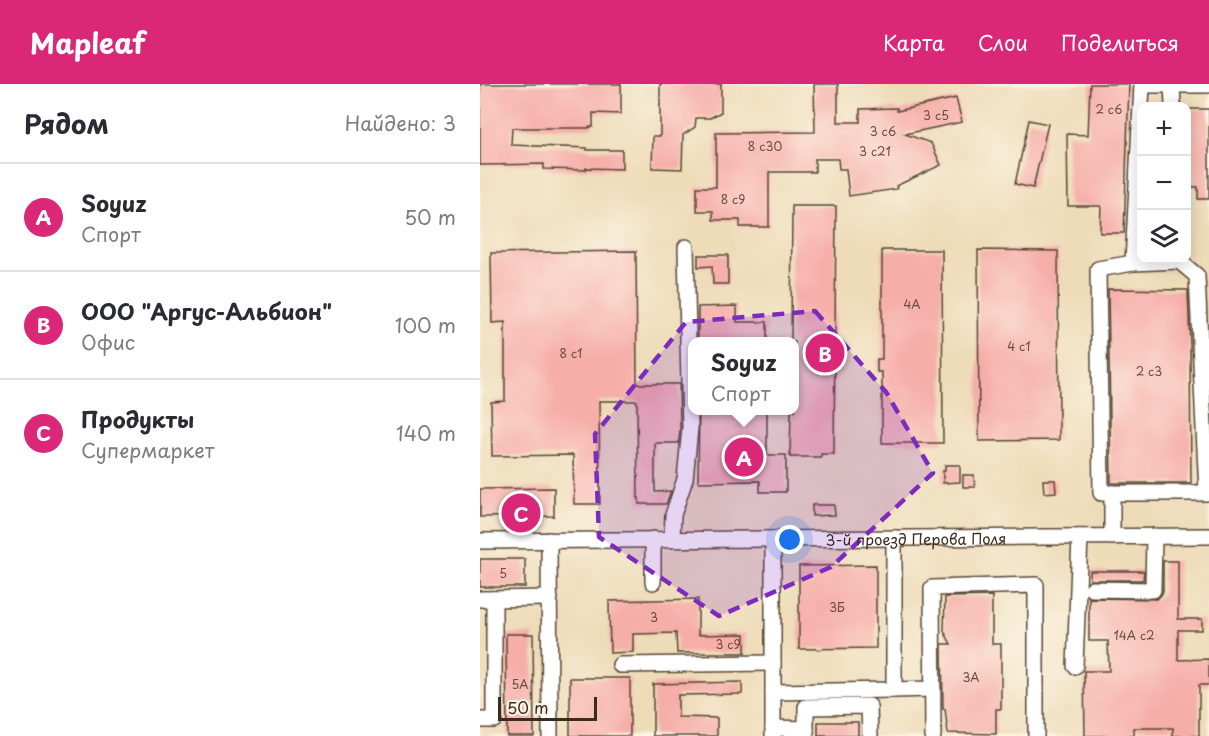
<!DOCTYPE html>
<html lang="ru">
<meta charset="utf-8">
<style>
:root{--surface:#fff;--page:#f2f2f3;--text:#2b2b33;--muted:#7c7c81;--line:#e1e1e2;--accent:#db2777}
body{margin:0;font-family:"Playpen Sans",sans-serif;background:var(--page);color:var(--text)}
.controls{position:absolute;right:18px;top:18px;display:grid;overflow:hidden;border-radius:12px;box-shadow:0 3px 15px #0003}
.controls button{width:54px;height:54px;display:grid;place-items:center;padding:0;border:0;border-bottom:2px solid var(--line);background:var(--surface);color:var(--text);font:30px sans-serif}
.scale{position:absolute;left:18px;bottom:15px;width:99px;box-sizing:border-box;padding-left:6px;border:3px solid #3b2a1e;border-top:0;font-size:16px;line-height:21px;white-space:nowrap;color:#3b2a1e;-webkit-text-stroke:4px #fcf5e5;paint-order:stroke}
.you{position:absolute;left:310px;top:456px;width:21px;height:21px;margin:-15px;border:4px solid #fff;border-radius:50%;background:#1a73e8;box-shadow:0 0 0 9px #1a73e833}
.badge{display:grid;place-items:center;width:39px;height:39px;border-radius:50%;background:var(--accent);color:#fff;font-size:20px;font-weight:700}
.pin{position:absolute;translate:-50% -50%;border:3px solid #fff;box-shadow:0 2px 6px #0006}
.popup{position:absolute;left:208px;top:253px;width:111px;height:78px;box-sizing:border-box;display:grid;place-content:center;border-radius:12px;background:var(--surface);filter:drop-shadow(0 2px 4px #0005);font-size:20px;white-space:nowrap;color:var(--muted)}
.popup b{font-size:22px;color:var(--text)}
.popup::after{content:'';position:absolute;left:50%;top:100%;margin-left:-12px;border:12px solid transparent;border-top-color:var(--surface)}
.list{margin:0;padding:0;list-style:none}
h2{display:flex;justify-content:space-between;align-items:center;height:78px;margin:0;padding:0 24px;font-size:26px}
h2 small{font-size:20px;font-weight:400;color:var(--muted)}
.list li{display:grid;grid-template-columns:39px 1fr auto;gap:18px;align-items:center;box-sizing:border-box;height:108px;padding:0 24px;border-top:2px solid var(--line)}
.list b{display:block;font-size:22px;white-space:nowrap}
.list p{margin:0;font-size:20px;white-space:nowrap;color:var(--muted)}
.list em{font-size:20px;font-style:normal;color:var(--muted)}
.icon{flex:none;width:33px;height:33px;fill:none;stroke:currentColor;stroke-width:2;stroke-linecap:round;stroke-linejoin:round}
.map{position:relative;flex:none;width:729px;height:652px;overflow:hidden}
header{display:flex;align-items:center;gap:36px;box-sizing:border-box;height:84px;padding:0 30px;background:var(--accent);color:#fff}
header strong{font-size:28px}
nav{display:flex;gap:33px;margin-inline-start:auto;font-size:21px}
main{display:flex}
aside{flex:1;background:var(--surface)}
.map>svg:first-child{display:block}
</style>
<header>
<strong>Mapleaf</strong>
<nav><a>Карта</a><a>Слои</a><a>Поделиться</a></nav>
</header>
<main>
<aside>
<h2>Рядом<small>Найдено: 3</small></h2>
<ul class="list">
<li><span class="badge">A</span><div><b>Soyuz</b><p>Спорт</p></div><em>50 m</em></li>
<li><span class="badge">B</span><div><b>ООО &quot;Аргус-Альбион&quot;</b><p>Офис</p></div><em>100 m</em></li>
<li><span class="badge">C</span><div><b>Продукты</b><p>Супермаркет</p></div><em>140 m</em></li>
</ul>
</aside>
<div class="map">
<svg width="729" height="652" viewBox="0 0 729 652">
<rect width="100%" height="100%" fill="#fcf5e5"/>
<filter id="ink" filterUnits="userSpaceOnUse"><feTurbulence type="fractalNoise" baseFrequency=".0167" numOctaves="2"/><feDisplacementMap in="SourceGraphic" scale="12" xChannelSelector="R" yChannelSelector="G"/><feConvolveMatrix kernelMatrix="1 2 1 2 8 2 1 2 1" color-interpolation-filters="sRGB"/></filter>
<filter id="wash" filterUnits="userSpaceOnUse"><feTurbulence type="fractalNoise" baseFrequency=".008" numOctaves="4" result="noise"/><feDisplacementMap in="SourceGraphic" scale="24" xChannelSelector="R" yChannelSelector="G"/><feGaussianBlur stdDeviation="1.35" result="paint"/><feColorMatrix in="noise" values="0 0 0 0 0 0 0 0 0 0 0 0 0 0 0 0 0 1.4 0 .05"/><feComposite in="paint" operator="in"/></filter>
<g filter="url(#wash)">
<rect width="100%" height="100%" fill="#eedcb9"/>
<g id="blocks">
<path fill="#f6aea9" d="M0 0H141V30L113 29V43H109V44H32L31 61 107 64V66H142V85L106 84V86L64 85V80L0 81Z
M180 0H241V28L230 34H216L215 43 203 51 202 85 172 84 173 52H180Z
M334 0H358V38H380V25L417 24V27L476 14 482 38 425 50 451 59 461 81 416 102 417 105 369 112 366 85H359L358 75H335V88H289V143H260V136H233V127H217V103H236V49L335 48Z
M610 0H649L644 149H620L621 122H588L587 50 608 51Z
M706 25H729V115H718V103H708Z
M549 36 568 40 553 104 535 100Z
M312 122H356L354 370H341V373H310L311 327H315V258H311Z
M402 166H462L463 359H402V288H397V275H402Z
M498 166 578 167 579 356 499 357Z
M156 167 157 300H199L200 344 199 359H175V408L191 407 186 420H159V414H158L157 317H119L120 420H94L93 371 12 372 11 318 25 317V238L12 239 11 169Z
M218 171H248V200H233L232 182 218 183Z
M628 205 708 206 710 262 711 399H631Z
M257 222V238H287V258H218V223Z
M219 327H287V371H306V408H280V397L218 398Z
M465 381H480V398L463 399V387H465Z
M483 391H494L495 403H483Z
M563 396H575L576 408 564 409Z
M74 404V432L0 433V405Z
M332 421H354L355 431 332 432Z
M0 475H45V503H0Z
M683 477H698V535H722V546H698V576L729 575V601H719V652H693V644H654V652H605L604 587H629L628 557H609V514L677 515 681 511 683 507Z
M396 481V564L319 565V482Z
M610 487H664L663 496H610Z
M512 512V560H521V625H516V650L468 649 465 625H463L462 560H471L464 547 465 513Z
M218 515V551L265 550V569H197L196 549 153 550V568L130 569 129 517Z
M26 550H53L54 652H27Z
M90 594H150V652H90Z
M262 598V610L198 611V633L237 634V652H173V600Z
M338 638H378V652H338Z"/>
</g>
</g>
<g filter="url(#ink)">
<use href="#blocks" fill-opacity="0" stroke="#564535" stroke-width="1.5"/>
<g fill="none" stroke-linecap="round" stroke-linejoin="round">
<defs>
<g id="minor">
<path d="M692 1 693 22"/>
<path d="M699 176V177L653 179 662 1H729"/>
<path d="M653 179 618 185 621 409H727L717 192 699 177"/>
<path d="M632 453V409"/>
<path d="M173 455V498"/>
<path d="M192 455 193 431 205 395 210 344 206 163"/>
<path d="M293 455V652"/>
<path d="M69 456 70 652"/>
<path id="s1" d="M0 457 729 452"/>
<path d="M612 505 673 506 674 452"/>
<path d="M0 515 70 514"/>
<path d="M140 581 293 579"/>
<path d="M595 582 600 453"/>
<path d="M414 606 453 605"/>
<path d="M293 608 414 606V454"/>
<path d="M0 636H14V515"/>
<path d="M293 644 326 645V652"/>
<path d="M326 645V623L389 622 390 652"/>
<path d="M453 652 452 504 556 501V652"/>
</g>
</defs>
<use href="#minor" stroke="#564535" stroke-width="18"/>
<use href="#minor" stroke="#fff" stroke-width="15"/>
</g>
</g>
<path fill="#7b2cbf" fill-opacity="0.2" stroke="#7b2cbf" stroke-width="4.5" stroke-dasharray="12 8" stroke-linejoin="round" d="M335 227 406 308 453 389 351 483 239 532 119 453 115 350 206 238Z"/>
<g text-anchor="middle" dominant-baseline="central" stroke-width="4.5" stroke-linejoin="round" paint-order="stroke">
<g font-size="12" fill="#6a4b41">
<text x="629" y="25">2 с6</text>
<text x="456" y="31">3 с5</text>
<text x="403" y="47">3 с6</text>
<text x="285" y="62">8 с30</text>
<text x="395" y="67">3 с21</text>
<text x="253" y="115">8 с9</text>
<text x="432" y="220">4А</text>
<text x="539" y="262">4 с1</text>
<text x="91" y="269">8 с1</text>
<text x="669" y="287">2 с3</text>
<text x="23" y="489">5</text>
<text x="357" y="523">3Б</text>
<text x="174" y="533">3</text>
<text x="654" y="551">14А с2</text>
<text x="248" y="560">3 с9</text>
<text x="491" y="593">3А</text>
<text x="40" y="600">5А</text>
</g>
<g font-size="15" fill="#3b2a1e" stroke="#fcf5e5">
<text stroke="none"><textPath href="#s1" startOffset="436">3-й проезд Перова Поля</textPath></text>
</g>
</g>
</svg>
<div class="controls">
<button>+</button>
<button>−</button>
<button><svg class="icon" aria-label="layers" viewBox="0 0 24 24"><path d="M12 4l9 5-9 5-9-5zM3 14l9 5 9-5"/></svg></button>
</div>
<div class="scale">50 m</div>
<div class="you"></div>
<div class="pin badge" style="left:264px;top:373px">A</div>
<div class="popup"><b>Soyuz</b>Спорт</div>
<div class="pin badge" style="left:345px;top:269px">B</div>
<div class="pin badge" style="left:41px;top:429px">C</div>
</div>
</main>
